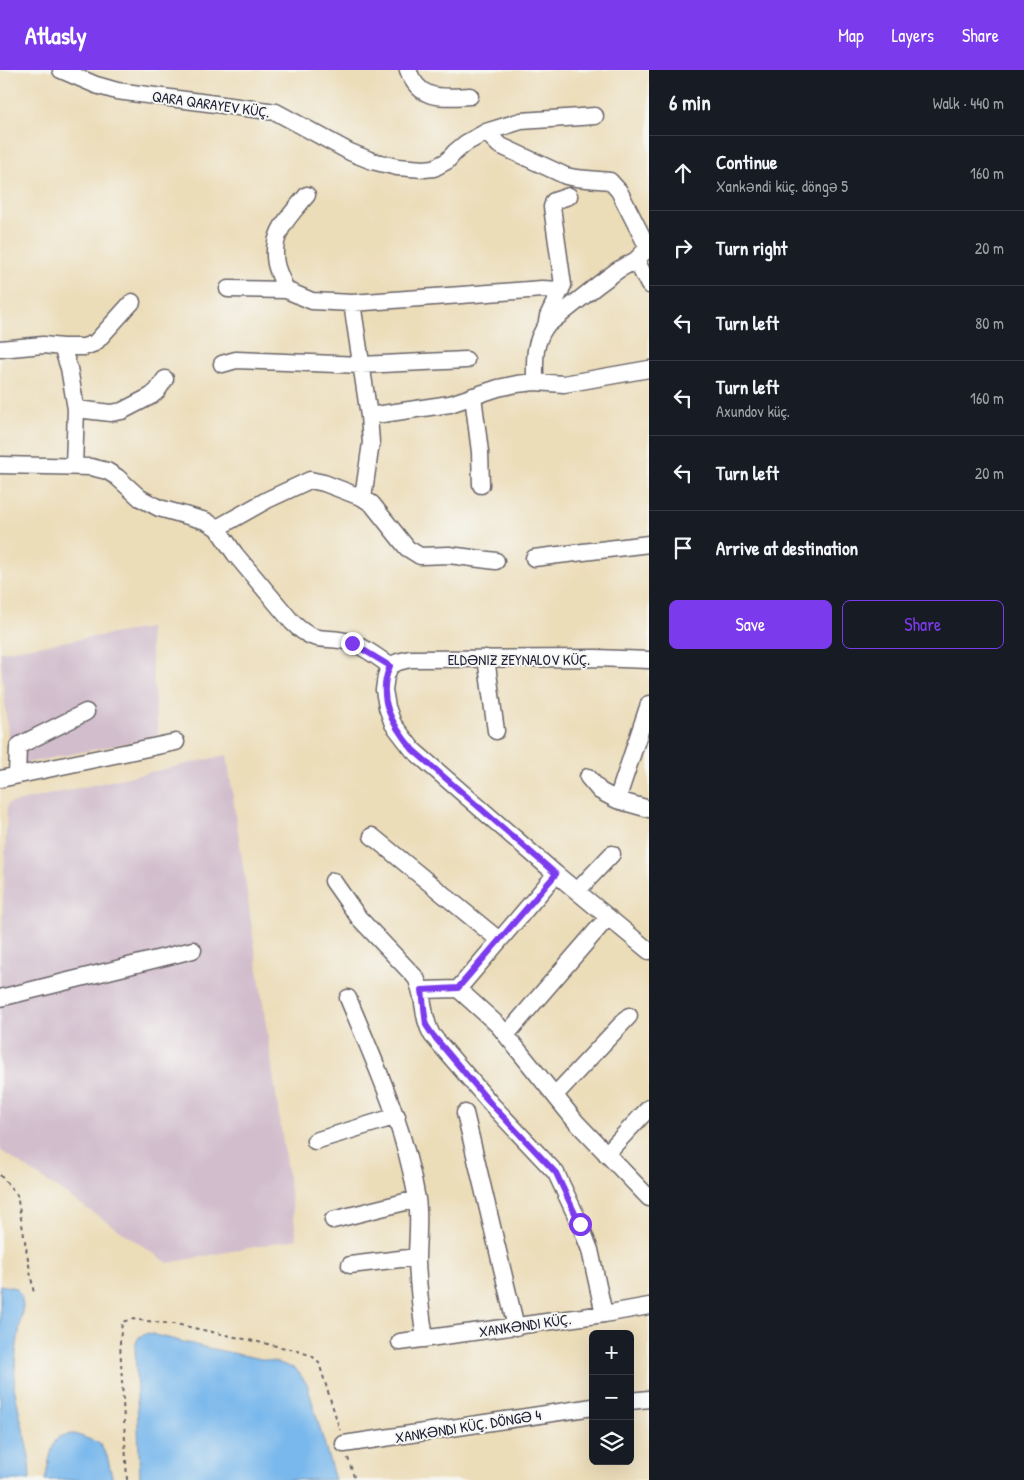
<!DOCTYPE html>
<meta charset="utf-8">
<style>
:root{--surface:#171b24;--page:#242831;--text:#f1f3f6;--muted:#9ea1a6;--line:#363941;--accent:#7c3aed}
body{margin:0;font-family:"Patrick Hand",sans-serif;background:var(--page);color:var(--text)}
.controls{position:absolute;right:15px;bottom:15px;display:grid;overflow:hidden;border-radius:8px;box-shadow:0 5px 20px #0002}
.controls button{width:45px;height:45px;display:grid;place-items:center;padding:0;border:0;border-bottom:1px solid var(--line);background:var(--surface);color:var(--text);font:25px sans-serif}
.stop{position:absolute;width:15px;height:15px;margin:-11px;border:4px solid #7c3aed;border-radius:50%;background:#fff}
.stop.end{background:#7c3aed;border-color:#fff;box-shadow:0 1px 5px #0008}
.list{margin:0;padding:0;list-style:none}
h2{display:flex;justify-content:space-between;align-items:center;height:65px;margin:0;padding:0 20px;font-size:21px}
h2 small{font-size:16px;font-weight:400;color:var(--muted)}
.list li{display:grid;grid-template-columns:32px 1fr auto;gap:15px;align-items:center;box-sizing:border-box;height:75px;padding:0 20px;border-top:1px solid var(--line)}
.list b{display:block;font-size:19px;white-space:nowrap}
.list p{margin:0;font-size:16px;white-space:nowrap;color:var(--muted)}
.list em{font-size:16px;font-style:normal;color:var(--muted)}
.actions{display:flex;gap:10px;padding:15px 20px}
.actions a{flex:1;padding:11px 0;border:1px solid var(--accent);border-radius:8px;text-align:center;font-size:18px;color:var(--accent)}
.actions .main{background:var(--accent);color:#fff}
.icon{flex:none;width:28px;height:28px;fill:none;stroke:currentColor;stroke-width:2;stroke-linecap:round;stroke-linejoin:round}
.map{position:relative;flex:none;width:649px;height:1410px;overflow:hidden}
header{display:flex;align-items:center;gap:30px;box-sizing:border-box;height:70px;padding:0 25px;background:var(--accent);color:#fff}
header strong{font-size:24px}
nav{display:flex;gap:28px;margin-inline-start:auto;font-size:18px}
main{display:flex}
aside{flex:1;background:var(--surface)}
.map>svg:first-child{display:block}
</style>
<header>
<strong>Atlasly</strong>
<nav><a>Map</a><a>Layers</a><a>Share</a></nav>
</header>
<main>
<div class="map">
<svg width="649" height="1410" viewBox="0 0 649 1410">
<rect width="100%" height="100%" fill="#f6f6f2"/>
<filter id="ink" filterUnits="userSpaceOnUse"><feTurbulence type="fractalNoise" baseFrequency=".02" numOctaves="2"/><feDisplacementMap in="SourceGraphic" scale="10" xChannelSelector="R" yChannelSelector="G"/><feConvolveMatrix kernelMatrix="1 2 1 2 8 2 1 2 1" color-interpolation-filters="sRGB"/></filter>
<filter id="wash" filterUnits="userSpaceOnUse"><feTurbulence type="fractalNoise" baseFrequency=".0096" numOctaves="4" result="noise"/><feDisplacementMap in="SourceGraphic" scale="20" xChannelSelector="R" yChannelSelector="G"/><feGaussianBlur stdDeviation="1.12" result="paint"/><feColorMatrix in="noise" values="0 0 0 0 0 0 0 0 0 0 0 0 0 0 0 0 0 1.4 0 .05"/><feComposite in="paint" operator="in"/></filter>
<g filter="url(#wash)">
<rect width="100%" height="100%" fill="#ecddb9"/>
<path fill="#d1bdcc" d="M149 558 158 667 11 696 0 582Z
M227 685 297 1169 168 1193 0 1080V879L2 863 7 734Z"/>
<path fill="#79b8ec" stroke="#4e6d94" d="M0 1215 16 1218 21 1226 23 1235 16 1282 14 1317 29 1387 30 1410H0Z
M148 1263 208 1278 276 1292 296 1299 307 1314 335 1410H140L135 1275 139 1267Z
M75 1364 99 1373 107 1386 113 1410H45C48 1399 50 1379 56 1370 60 1365 69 1364 75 1364Z"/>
</g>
<g filter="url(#ink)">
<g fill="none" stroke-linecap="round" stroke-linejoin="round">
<defs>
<path id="minor" d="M61 0 96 15 117 21 276 42 350 82 372 91 397 97 424 99 434 98 447 91 455 82 466 73 486 62 499 75 566 106 576 108 610 111 619 121 648 178
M408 0C420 32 442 27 470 26
M486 62 521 51 595 46
M636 190 649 215
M228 219 286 220 312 231 352 233 542 219 561 220
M286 220C283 212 278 203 276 194 270 163 289 147 307 125
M352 233 369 346 371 373 363 428
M546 256 548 246 563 215 552 137 554 131 569 126
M62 277 69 298 76 339 74 396
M0 279 43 275 62 277H84L95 273 132 232
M222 294 236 290 361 295 466 290
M535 312C535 291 533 274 546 256L599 214 618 200 636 190 649 177
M473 326 480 382 481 415
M76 339 111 343 122 341 151 326 157 321 165 309
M369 346 450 334 498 318 517 314 535 312 564 314 649 299
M0 395 91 397 107 401 117 407 140 428 159 438 206 451 217 458 235 484 292 552C317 577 325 564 353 573 366 578 379 588 390 596
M217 458 267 430 310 410 324 413 363 428 372 434 407 478 420 486 449 485 496 491
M534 488 649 474
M486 588 496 661
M390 596 386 606 384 620 387 637 393 654 413 680 556 804 649 881
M390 596 398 592 410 589 596 588 649 590
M649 634 617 730 649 739
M17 705 18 678 20 675 86 642
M588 707 600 721 617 730
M0 709 176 672
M372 766 499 870
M333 811 359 848 416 908C426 929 421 945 432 965L492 1035 556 1103 580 1154 590 1180 604 1244
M577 821 612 784
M458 919 556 804
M422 920 458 919 498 955 576 1052 649 1128
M0 928 193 880
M348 928C376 995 405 1058 417 1129 420 1150 417 1169 417 1190 418 1217 421 1243 425 1269
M506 965 608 847
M555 1025 629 946
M465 1043 516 1257
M315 1071 397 1046
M606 1084 649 1038
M333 1150 417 1129
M350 1195 417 1187
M400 1272 604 1244 649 1236
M630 1331 649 1329
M344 1374 593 1337"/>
</defs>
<use href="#minor" stroke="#696367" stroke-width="19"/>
<path stroke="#696367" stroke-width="2" stroke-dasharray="4 4" stroke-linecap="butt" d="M0 1105 17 1125 34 1224
M348 1388 355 1410
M127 1410 120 1272 122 1252 132 1249 180 1255 295 1280 312 1286 319 1293 340 1360"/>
<use href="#minor" stroke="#fff" stroke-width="16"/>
</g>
</g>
<g fill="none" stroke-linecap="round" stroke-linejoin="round" filter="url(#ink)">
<path stroke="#7c3aed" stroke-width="6" d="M352 573 390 596C376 628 392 655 413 680L556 804 458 918 422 920 426 955 432 964 492 1035 556 1103 580 1154"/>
</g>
<g text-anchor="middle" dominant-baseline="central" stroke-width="4" stroke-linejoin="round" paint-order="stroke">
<g font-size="15" fill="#22223b" stroke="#f6f6f2">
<text transform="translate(211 34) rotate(8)">QARA QARAYEV KÜÇ.</text>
<text x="519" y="589">ELDƏNIZ ZEYNALOV KÜÇ.</text>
<text transform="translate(525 1255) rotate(-8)">XANKƏNDI KÜÇ.</text>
<text transform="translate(468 1356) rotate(-9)">XANKƏNDI KÜÇ. DÖNGƏ 4</text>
</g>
</g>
</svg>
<div class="controls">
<button>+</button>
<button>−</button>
<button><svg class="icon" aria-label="layers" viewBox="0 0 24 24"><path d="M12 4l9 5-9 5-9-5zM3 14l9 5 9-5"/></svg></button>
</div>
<div class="stop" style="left:580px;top:1154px"></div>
<div class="stop end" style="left:352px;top:573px"></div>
</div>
<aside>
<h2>6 min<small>Walk · 440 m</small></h2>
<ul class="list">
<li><svg class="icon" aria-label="ahead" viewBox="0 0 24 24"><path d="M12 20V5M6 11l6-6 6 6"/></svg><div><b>Continue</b><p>Xankəndi küç. döngə 5</p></div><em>160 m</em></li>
<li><svg class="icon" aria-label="right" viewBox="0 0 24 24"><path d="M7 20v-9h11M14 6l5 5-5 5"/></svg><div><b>Turn right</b></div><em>20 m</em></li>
<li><svg class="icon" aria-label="left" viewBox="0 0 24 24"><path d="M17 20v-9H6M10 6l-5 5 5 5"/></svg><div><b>Turn left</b></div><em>80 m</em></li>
<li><svg class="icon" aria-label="left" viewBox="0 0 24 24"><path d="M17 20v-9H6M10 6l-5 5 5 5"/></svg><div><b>Turn left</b><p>Axundov küç.</p></div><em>160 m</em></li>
<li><svg class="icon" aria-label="left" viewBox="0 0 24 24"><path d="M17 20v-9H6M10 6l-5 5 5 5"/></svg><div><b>Turn left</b></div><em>20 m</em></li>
<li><svg class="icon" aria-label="arrive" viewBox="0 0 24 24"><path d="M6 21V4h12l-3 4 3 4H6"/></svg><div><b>Arrive at destination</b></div></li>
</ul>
<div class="actions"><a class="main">Save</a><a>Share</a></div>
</aside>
</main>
